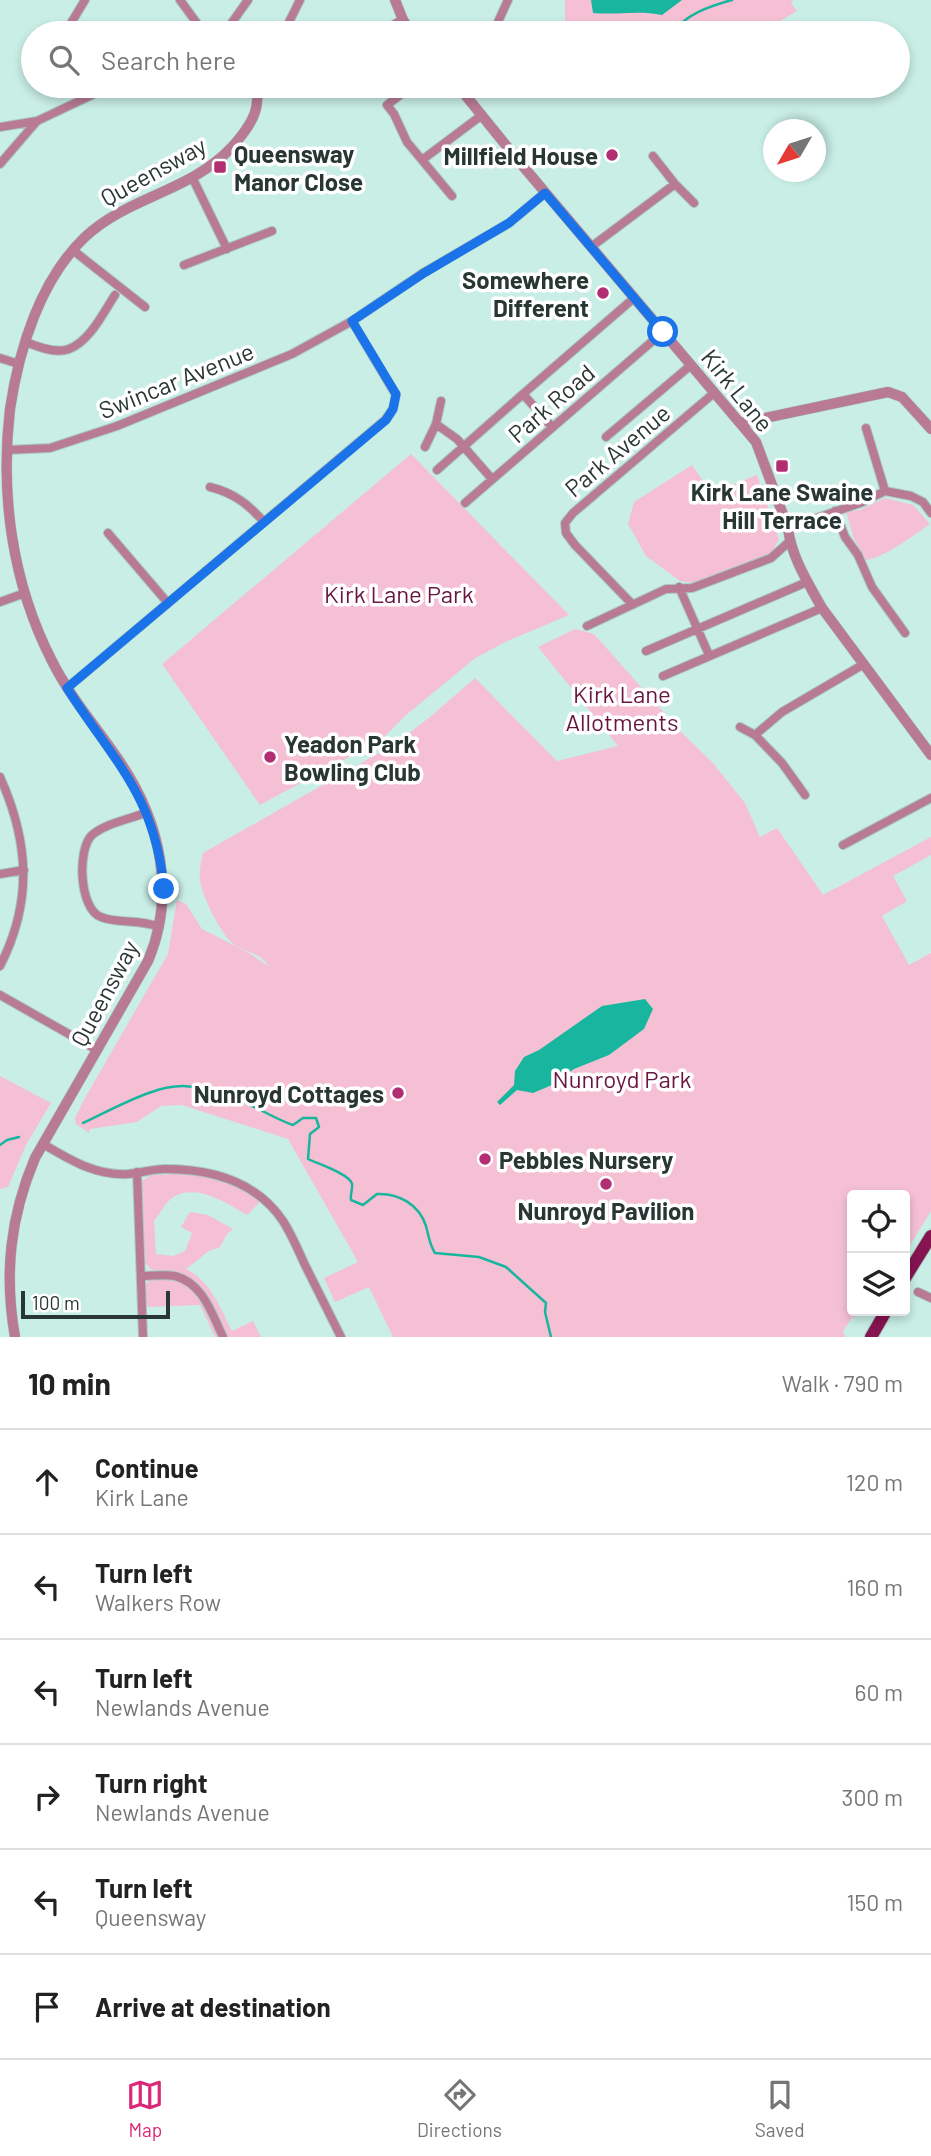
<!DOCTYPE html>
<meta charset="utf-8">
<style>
:root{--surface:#fff;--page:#f2f2f2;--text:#222;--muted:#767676;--line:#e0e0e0;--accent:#db2777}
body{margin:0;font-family:Barlow,sans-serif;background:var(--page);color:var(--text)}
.controls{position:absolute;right:21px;bottom:21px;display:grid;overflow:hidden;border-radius:7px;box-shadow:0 4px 10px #0003}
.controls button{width:63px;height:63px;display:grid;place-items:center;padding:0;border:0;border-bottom:2px solid var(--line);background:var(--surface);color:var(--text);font:35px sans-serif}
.compass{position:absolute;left:763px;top:119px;width:63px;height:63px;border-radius:50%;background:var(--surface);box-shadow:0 4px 10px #0003;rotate:231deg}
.scale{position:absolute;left:21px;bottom:18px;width:149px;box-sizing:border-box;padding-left:7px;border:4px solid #293734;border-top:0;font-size:19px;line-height:24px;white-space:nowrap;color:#293734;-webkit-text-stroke:5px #fff;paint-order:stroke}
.stop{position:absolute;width:21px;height:21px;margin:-16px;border:5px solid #1a73e8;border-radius:50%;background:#fff}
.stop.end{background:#1a73e8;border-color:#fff;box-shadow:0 2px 7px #0008}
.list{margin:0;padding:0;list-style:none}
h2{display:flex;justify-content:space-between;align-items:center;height:91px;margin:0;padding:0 28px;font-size:30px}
h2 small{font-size:23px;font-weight:400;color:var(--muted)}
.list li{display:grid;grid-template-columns:46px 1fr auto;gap:21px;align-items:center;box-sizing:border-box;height:105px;padding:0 28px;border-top:2px solid var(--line)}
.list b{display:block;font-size:26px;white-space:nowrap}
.list p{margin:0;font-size:23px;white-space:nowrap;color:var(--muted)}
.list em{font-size:23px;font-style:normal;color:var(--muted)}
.icon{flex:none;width:38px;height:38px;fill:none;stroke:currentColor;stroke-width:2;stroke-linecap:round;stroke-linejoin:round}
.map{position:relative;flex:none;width:931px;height:1337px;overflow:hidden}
.search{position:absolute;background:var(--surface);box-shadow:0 4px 10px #0003;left:21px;right:21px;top:21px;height:77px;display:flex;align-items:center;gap:18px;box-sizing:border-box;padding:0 24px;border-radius:38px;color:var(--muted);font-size:26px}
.sheet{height:721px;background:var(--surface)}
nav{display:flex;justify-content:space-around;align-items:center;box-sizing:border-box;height:98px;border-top:2px solid var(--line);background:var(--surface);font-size:19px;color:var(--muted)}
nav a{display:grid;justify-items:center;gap:4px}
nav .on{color:var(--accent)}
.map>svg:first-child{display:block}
</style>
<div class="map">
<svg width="931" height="1337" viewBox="0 0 931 1337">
<rect width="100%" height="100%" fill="#c8eee5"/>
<path fill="#f6c0d4" d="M565 0H793L791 3 797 11 759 33H565Z
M411 454 569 615 505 642 474 659 406 715 382 739 260 805 162 664Z
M692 465 710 491 719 490 757 475 779 539 771 554 705 581 692 583 680 581 646 556 628 524 634 502Z
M885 498 913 505 930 524C914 535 886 557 866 560L854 539 846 512 860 510Z
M575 629 594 634 681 732 712 762 745 803 760 837 777 828 823 895 931 837V855L893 876 907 901 882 916 909 965 931 953V1211L905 1253V1195H852V1311H871L852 1318 843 1331 845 1337H393L369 1287 335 1302 324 1278 358 1262 288 1139 182 1105 161 1106 137 1122 90 1129 89 1133 76 1124 75 1118 85 1098 168 954 177 900 186 904 202 929 249 953 268 966C262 954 247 952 236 946 222 938 202 896 200 880 199 871 201 861 203 853L393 745 430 717 475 678 557 761 618 746 538 647Z
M0 1076 51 1103 26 1145 8 1187 0 1189Z
M175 1174C211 1174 231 1180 260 1202L247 1215C227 1203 195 1182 172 1198 165 1203 159 1215 154 1221L156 1254 173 1256 185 1251 192 1233 181 1227 190 1212 208 1215 233 1229 227 1234 220 1247 209 1251 186 1269C211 1281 220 1308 232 1331L253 1321 261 1337H227C207 1297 203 1271 152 1270L143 1261 142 1181 151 1175Z
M164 1278C197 1282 206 1310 219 1337H215L200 1305 148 1307C142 1299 143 1285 151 1279Z"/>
<path fill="#18b59f" d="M591 0H682L662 15C639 10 617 15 593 13Z
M645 999 653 1009 644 1029 609 1055 574 1069 552 1085 533 1093 517 1090 500 1105 497 1102 514 1085 515 1071 524 1057 539 1050 602 1006Z"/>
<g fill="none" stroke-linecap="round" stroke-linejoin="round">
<path stroke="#18b59f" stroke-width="2.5" d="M672 33C686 14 710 6 732 0
M83 1123C112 1110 164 1078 196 1088 200 1089 203 1092 206 1093 218 1097 231 1097 243 1102 261 1109 275 1119 293 1125L303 1118H316L319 1127 310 1134 308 1159C316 1163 350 1174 352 1184 353 1187 350 1195 351 1200L363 1205 377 1194C398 1193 419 1204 426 1226 429 1237 429 1243 435 1253L479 1257 506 1267 546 1303 545 1312 551 1337
M0 1145 7 1140 19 1137"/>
<defs>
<path id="minor" d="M180 0 204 33
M65 33 85 0
M221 33 228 28 248 0
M293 33 289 22 300 0
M493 33 508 0
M400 95 387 105 394 114 407 142 452 196
M0 127 37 121
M653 156 675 184 694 203
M422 160 482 115
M0 164 37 121 111 86
M193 179 227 249
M591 247 675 184
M74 251 145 307
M184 265 272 231
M26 342C38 347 56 354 69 349 90 341 103 313 115 295
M0 358 19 364
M441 401 436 424 457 439 492 479
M552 427 523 394 634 298
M866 428 885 491
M606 437 691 365
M425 447 436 424
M7 450 50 448 117 426 292 354 352 321 423 273 509 223 545 193
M437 470 523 394
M210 487C234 493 248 504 264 522
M465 503 663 332
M835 511 845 537 858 555 872 587 905 633
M788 528 863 502 885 491 911 496 923 502 931 513
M108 533 167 602
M679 587 709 655
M0 602 25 593
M632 604 575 545 566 533 565 523 573 513 714 393
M587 626 666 589 692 588 771 558 790 541
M646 651 807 582
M663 676 822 608
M67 688 385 420 393 409 396 395 352 321
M740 727 755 735
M0 777C29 842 33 901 0 966
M805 795 782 763 755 735 782 712 864 664
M147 812C131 819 106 823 92 835 77 849 79 909 101 917 118 924 140 919 159 927
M843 845 931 798
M0 874 24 870
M0 995 97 1050
M43 1144C70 1160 96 1176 128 1174 141 1173 153 1169 165 1169 211 1169 256 1181 283 1221 292 1235 298 1250 305 1265 317 1289 329 1313 341 1337
M137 1172 143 1337
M141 1276C152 1276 165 1274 175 1276 203 1283 212 1314 223 1337
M918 1292 931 1298"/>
<path id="tertiary" d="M395 0 403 20 412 33
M381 33 403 20
M458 86 522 165 756 442 788 528C791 556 808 583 822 608L931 755
M741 423 888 392 902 397 931 429
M15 1337C4 1274 10 1217 35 1158L148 961C176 895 161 824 122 765 99 730 71 699 52 661 12 583 0 495 10 409 19 349 40 280 85 237 129 196 190 192 232 147 241 137 251 125 255 112 258 104 257 94 258 86"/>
<path id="primary" d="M905 1278 931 1236
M871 1337 886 1311"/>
</defs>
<use href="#minor" stroke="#a8c9c2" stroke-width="10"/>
<use href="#tertiary" stroke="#a8c9c2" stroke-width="11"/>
<use href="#primary" stroke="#a8c9c2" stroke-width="14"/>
<use href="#minor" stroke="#b87b93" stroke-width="8"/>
<use href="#tertiary" stroke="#b87b93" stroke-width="10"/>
<use href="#primary" stroke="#851451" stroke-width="12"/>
</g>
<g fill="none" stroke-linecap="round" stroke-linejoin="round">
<path stroke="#1a73e8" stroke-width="9" d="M164 889C155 795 114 762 67 688L386 420 393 409 396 394 352 321 424 273 509 223 545 193 663 332"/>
</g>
<g fill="#b32d72" stroke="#fff" stroke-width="2.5">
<circle cx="612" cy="155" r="7"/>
<rect x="213" y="160" width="14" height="14" rx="3.5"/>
<circle cx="603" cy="293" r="7"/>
<rect x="775" y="459" width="14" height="14" rx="3.5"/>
<circle cx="270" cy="757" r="7"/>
<circle cx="398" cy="1093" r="7"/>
<circle cx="485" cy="1159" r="7"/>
<circle cx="606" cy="1184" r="7"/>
</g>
<g text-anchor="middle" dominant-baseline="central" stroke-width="7" stroke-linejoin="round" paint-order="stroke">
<g font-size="24" font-weight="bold" fill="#293734" stroke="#fff" text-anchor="start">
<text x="234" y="153">Queensway<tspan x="234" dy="28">Manor Close</tspan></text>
<text x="598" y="155" text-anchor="end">Millfield House</text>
<text x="589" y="279" text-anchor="end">Somewhere<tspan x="589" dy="28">Different</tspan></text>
<text x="782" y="491" text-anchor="middle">Kirk Lane Swaine<tspan x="782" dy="28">Hill Terrace</tspan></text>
<text x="284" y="743">Yeadon Park<tspan x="284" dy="28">Bowling Club</tspan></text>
<text x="384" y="1093" text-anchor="end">Nunroyd Cottages</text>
<text x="499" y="1159">Pebbles Nursery</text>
<text x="606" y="1210" text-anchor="middle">Nunroyd Pavilion</text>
</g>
<g font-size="24" fill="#293734" stroke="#fff">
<text transform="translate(153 171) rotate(-29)">Queensway</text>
<text transform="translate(176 380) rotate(-22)">Swincar Avenue</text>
<text transform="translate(738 390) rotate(51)">Kirk Lane</text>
<text transform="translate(551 403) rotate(-41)">Park Road</text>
<text transform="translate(617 450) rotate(-40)">Park Avenue</text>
<text transform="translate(104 993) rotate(-62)">Queensway</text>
</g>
<g font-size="24" fill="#681640" stroke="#fff">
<text x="399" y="593">Kirk Lane Park</text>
<text x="622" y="693">Kirk Lane<tspan x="622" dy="28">Allotments</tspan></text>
<text x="622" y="1078">Nunroyd Park</text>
</g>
</g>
</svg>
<div class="controls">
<button><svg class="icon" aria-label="locate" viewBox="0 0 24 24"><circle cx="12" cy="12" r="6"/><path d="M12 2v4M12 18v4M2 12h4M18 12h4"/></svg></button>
<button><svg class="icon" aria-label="layers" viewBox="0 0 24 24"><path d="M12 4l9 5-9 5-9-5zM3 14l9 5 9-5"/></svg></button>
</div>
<svg class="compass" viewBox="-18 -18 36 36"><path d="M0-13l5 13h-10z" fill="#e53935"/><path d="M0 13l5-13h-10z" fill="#767676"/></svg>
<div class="scale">100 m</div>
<div class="stop" style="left:663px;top:332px"></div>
<div class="stop end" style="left:164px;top:889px"></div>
<div class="search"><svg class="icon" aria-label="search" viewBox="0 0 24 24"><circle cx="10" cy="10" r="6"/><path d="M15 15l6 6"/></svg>Search here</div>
</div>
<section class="sheet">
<h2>10 min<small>Walk · 790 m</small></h2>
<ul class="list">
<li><svg class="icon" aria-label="ahead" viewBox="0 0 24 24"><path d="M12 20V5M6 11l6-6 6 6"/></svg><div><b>Continue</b><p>Kirk Lane</p></div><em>120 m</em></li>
<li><svg class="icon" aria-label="left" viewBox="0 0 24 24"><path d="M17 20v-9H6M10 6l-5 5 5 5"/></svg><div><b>Turn left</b><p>Walkers Row</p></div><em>160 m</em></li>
<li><svg class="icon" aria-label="left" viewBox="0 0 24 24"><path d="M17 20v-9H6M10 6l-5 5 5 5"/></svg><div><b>Turn left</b><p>Newlands Avenue</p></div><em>60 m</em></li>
<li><svg class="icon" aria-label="right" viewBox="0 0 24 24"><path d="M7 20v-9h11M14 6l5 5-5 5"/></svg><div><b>Turn right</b><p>Newlands Avenue</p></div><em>300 m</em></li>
<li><svg class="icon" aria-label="left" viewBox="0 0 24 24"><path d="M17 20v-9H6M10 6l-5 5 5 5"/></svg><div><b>Turn left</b><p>Queensway</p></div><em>150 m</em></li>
<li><svg class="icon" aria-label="arrive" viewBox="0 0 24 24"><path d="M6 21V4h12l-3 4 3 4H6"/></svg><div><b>Arrive at destination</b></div></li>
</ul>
</section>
<nav>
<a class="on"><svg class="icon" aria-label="map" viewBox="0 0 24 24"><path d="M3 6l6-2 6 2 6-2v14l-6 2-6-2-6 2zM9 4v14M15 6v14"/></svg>Map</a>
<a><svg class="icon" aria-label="directions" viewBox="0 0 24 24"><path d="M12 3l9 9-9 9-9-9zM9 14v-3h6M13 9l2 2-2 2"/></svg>Directions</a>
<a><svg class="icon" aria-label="saved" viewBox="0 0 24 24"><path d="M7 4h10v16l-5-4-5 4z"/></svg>Saved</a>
</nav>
